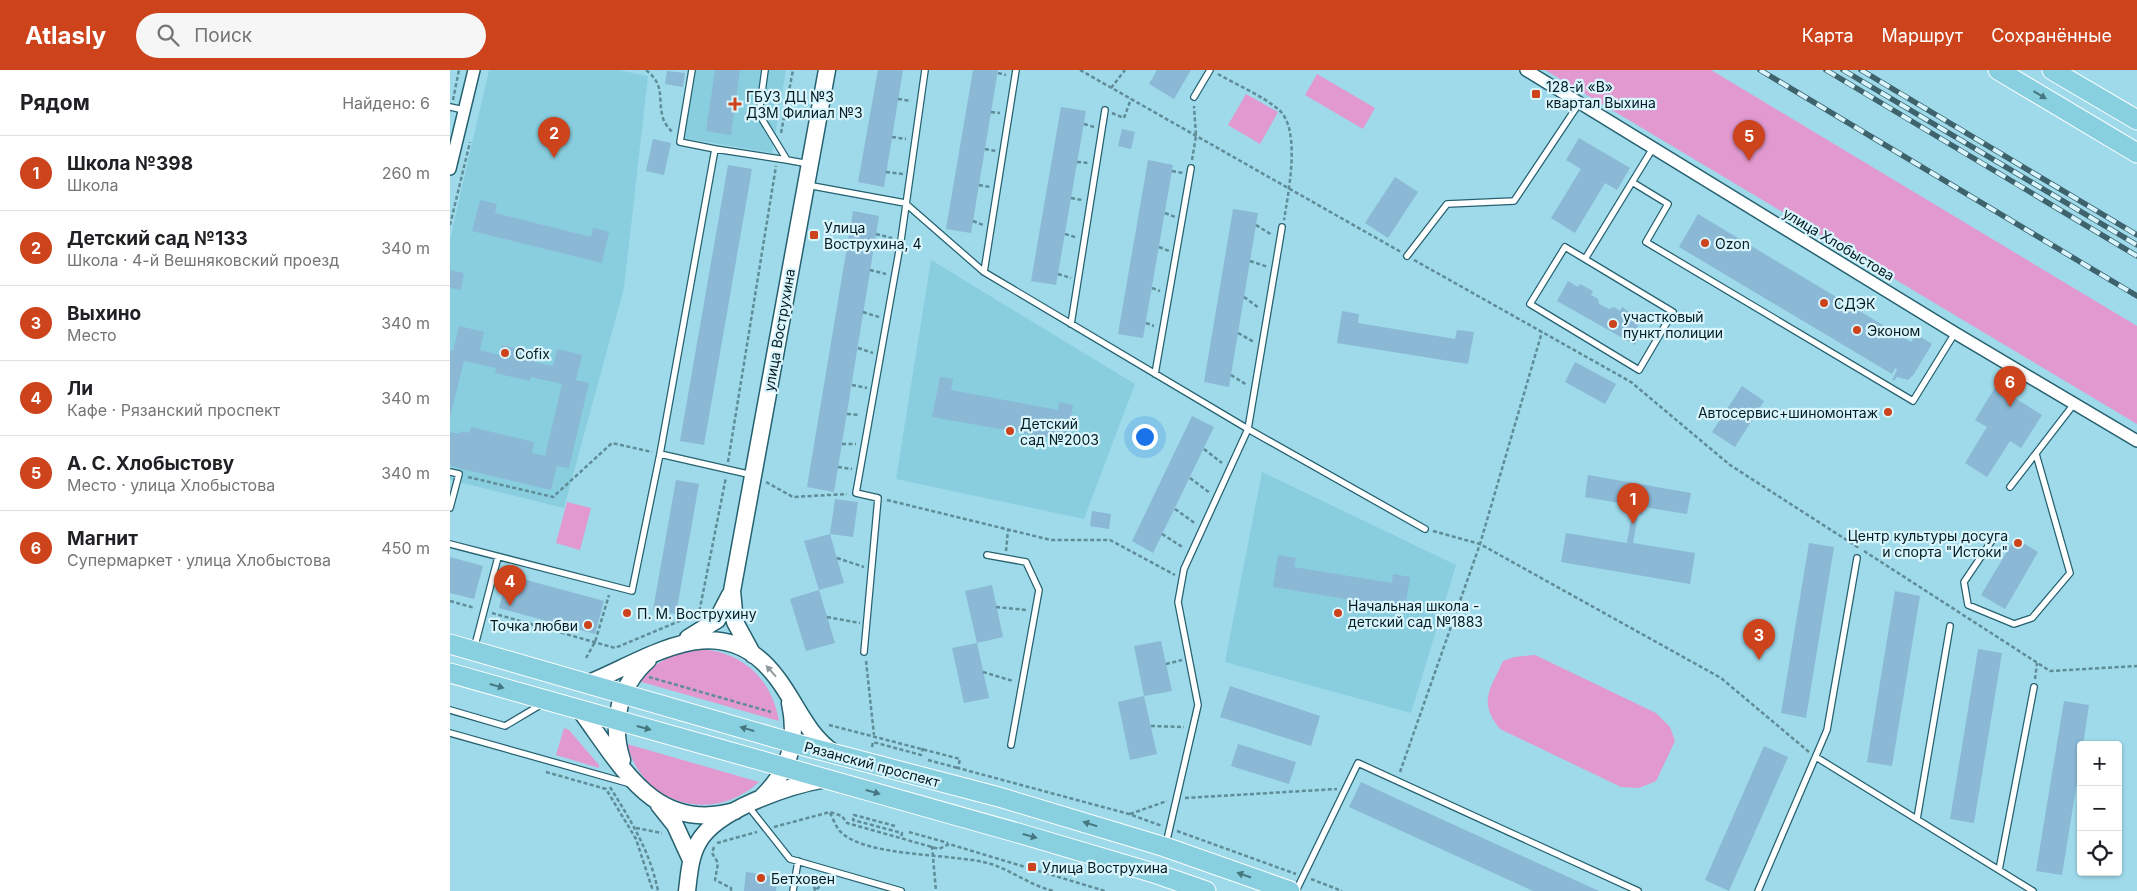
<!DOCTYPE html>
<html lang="ru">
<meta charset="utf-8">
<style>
:root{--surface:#fff;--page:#f6f6f6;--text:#202124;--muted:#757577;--line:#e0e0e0;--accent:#cc431c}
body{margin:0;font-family:Inter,sans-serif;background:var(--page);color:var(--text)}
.controls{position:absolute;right:15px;bottom:15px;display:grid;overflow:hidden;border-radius:5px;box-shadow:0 1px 4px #0004}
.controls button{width:45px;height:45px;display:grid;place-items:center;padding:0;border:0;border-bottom:1px solid var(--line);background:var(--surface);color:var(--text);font:25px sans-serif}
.you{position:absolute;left:694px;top:366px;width:18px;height:18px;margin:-12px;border:4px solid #fff;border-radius:50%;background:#1a73e8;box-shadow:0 0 0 8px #1a73e833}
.badge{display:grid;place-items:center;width:32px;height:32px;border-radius:50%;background:var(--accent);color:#fff;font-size:16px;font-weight:700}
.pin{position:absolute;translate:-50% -41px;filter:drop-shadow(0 1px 2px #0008)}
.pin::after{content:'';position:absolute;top:26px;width:18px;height:15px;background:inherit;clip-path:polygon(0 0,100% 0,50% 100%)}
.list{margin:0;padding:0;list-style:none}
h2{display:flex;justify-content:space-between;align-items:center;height:65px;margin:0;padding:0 20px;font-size:21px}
h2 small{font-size:16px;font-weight:400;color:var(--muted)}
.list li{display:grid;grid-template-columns:32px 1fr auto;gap:15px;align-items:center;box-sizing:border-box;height:75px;padding:0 20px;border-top:1px solid var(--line)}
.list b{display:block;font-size:19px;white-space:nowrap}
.list p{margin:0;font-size:16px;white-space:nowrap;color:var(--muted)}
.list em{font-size:16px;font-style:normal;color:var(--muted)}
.icon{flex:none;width:28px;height:28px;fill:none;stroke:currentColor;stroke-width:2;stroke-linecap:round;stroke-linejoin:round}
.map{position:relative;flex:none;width:1687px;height:821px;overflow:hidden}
header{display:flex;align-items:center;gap:30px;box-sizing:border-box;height:70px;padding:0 25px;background:var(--accent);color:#fff}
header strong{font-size:24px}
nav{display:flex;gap:28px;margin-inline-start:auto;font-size:18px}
.search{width:350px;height:45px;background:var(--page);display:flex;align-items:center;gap:12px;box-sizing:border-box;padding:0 18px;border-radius:28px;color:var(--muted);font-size:19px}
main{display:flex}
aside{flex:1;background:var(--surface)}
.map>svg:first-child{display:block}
</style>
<header>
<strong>Atlasly</strong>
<div class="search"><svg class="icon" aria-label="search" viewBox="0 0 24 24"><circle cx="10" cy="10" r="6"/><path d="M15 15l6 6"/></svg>Поиск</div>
<nav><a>Карта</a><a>Маршрут</a><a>Сохранённые</a></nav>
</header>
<main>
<aside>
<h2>Рядом<small>Найдено: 6</small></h2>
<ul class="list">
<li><span class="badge">1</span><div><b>Школа №398</b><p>Школа</p></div><em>260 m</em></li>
<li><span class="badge">2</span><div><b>Детский сад №133</b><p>Школа · 4-й Вешняковский проезд</p></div><em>340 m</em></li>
<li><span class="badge">3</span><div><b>Выхино</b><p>Место</p></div><em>340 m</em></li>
<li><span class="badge">4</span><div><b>Ли</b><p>Кафе · Рязанский проспект</p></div><em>340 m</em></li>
<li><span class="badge">5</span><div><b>А. С. Хлобыстову</b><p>Место · улица Хлобыстова</p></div><em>340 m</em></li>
<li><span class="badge">6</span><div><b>Магнит</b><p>Супермаркет · улица Хлобыстова</p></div><em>450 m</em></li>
</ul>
</aside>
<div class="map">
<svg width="1687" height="821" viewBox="0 0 1687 821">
<rect width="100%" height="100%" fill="#9edaea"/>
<path fill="#89cedf" d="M39 0H168L198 6 174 218 114 438 0 410V169Z
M246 0H336L322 83 234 68Z
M481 190 685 314 634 449 446 409Z
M812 402 1006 495 961 643 775 592Z"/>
<path fill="#e299d0" d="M1095 0H1261L1687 256V354Z
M867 4 925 38 913 59 855 25Z
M796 24 828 42 810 74 778 55Z
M117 432 141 438 130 480 106 473Z
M250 579C294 582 322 610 329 651L188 611C206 591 225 582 250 579Z
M1085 585 1206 643 1220 657 1225 671 1206 711 1189 718 1171 717 1050 659C1027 631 1041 619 1053 591L1064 587Z
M114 658 119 660 149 695V698L106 685Z
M177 674 309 712C263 754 193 736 177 674Z"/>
<path fill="#8ab8d5" d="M265 0H290L281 65 256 61Z
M428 0H453L434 117 408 112Z
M523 0H548L521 163 496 159Z
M707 0H741L724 29 699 14Z
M217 1 235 3 233 17 215 14Z
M611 37 636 41 606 215 581 211Z
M672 59 685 62 681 79 668 76Z
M1129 68 1180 98 1167 120 1155 113 1125 163 1101 148 1131 99 1116 90Z
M203 69 221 73 214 105 196 101Z
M698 90 723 95 693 268 668 264Z
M278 95 302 99 254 375 230 371Z
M945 107 968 122 938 168 915 153Z
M30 130 47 134 45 143 141 167 143 158 159 162 152 193 22 161Z
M783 139 808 143 779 317 754 312Z
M403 141 429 146 384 422 357 417Z
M1248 144 1461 272 1466 264 1482 274 1464 304 1458 310 1447 307 1444 311 1442 310 1447 300 1445 298 1442 304 1229 177Z
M0 200 14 203 11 220 0 218Z
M1118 211 1128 217 1130 214 1143 221 1141 225 1148 229 1149 234 1159 239 1164 237 1170 241 1172 237 1184 245 1182 249 1189 253 1187 257 1193 260 1185 275 1107 231Z
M892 241 909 244 908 253 1005 269 1007 260 1024 262 1018 294 887 273Z
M9 256 34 262 30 280 49 285 52 275 86 284 84 292 103 296 107 279 132 285 126 310 139 313 119 398 107 396 101 420 0 396V362L10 364V361L19 363 21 357 84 372 82 383 95 386 112 314 81 307 80 311 45 303 46 298 14 291 0 347V280L3 281Z
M1125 292 1166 314 1155 334 1115 312Z
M490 307 503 309 501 320 608 340 609 332 623 335 617 371 482 347Z
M1292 316 1314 331 1285 377 1262 362Z
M1546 316 1592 345 1571 378 1560 371 1537 407 1515 393 1537 357 1525 350Z
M742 346 764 357 703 483 682 471Z
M1138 405 1241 423 1237 444 1193 437 1192 445 1188 444 1183 473 1245 483 1240 514 1111 492 1116 463 1177 473 1182 443 1179 442 1180 435 1135 427Z
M226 410 249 414 226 544 203 540Z
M385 429 408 432 403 467 380 464Z
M642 441 661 444 659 459 640 456Z
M380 464 394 513 369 520 354 471Z
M1565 468 1588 482 1555 539 1531 525Z
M1359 473 1384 477 1356 648 1331 643Z
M828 485 846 488 844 497 942 513 943 504 960 507 955 539 823 517Z
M0 487 33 496 24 529 0 523Z
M58 505 154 531 145 564 49 538Z
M542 515 553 567 527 573 515 521Z
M369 520 385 573 356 581 340 529Z
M1445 521 1470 526 1442 696 1417 692Z
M711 571 722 621 694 626 684 576Z
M527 573 539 628 514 633 502 578Z
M1528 579 1552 583 1524 753 1500 749Z
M780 616 870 646 861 676 770 647Z
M694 626 707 684 680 690 668 632Z
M1614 631 1639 635 1633 675H1631V687L1612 805 1586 801Z
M788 674 846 692 839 714 781 696Z
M1314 676 1338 687 1279 821 1255 810Z
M911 712 943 727 1149 821H1083L899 737Z
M296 802 328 807 326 821H294Z"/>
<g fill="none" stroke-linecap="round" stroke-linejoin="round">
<defs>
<path id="lane" d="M242 0 230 72 265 79
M315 0 309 44 337 90 359 94
M744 27 760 0
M0 37 14 40
M1182 112 1218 134 1196 172 1463 331 1505 263
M357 115 455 133 534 202 798 359 975 459
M957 186 997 134 1064 131 1130 32
M1135 189 1115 177 1080 234 1189 300 1223 242 1135 189 1203 78
M534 202 566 0
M621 254 655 40
M705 304 741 98
M0 402 9 404 0 438
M302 405 210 384 265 79 337 90
M1560 417 1624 334
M1545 466 1514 512 1518 535 1564 554 1582 548 1620 503 1586 384
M0 474 182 521 210 384
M537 485 576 492 589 520 561 675
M24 579 48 487
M414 582 428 428 406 423 451 170 475 0
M0 640 55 656 92 634
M0 663 181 714
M1366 687 1583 821
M298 736 340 789 451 821
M1467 749 1500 556
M716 774 748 635 728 532 734 499 798 359 832 157
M1549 800 1584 617
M343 821 348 791
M846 821 908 693 1188 821
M1308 821 1377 660 1407 488"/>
<path id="street" d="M1076 0 1505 263 1687 371
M0 99 24 0"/>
<path id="secondary" d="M238 568 267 550 280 525
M303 585 285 552 282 521 377 0
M139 613C202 587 272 534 327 608 347 634 356 664 384 683
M130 640C171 695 204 764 285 741
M172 690C160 653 169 616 198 590
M312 727C340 700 348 670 340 633
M209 735 225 755 241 790
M237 821C239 805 240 787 248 773 266 739 341 715 376 709"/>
<path id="primary" d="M1548 0 1687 83
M1602 0 1687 50
M0 574 343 673 549 727 715 777 840 821
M0 603 568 763 707 804 756 821"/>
</defs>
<use href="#lane" stroke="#26616f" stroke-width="8"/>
<use href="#street" stroke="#26616f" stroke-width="14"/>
<use href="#secondary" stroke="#26616f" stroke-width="19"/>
<use href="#primary" stroke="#fff" stroke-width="21"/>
<path stroke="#5f8c97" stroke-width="2.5" stroke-dasharray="4 2.5" stroke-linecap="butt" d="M196 0C216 16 207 27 213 48 214 53 219 58 222 62
M630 0 951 182
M548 3 556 5
M768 4C787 15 811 25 828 39 852 58 838 124 834 150
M661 18 675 0
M448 29 461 31
M3 30 9 0
M541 42 550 43
M662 43 674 48 681 29
M634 54 644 57
M331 63 343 0
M442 67 456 69
M535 79 546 81
M742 90 746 66 744 36
M627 92 638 93
M722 101 733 103
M436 102 453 104
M529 115 540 117
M621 128 632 130
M715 143 725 147
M523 151 533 155
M0 155 20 72
M806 155 822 165
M426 164 442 168
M615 164 625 167
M709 177 719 181
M964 190 1181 312 1280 395 1409 478
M800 191 818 197
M420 200 436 204
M608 204 621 208
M702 218 710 221
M794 227 809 238
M413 242 429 247
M696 253 704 256
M788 263 804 272
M408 278 423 283
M781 305 797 315
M402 315 417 318
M397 344 410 345
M392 374H406
M754 379 772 393
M278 392 326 96
M388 397 402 399
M18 407 103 427 162 373 202 382
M740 408 760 423
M316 412 343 427 397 424
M437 430 601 470H660L725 505
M725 439 746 454
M983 461 1030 474 1271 608 1359 682
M712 464 734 478
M556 481 558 460
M1414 481 1600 601 1687 596
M387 488 414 497
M0 531 25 538
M546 537 577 540
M42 543 165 578 249 543 276 407
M377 547 410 553
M136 588 145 572 159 525
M416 591 424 665
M716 594 732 590
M533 602 563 611
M199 607 321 642
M1585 609 1587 593
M379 655 510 689 508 698 679 744 712 756
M701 656 734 657
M422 677 423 672 471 685 473 678
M478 690 508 698
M96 702 156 719 186 769 203 821
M950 702 1030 474 1092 262
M160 717C181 751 200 781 208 821
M735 728 887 719
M380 743C383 748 385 755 389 760 412 788 506 783 541 794 563 801 581 816 604 821
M680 744 717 731
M445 756 404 745 403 750 452 763 451 768
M324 757 380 742 392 746 397 753 489 779 499 774 655 821
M186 758 212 763
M727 761 846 804
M459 762 498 773
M267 773 307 762
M482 776 486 821
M264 777 262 783 268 793 265 810 281 818V821
M362 804 365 821 377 809
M861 809 892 821"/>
<use href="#lane" stroke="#fff" stroke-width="5.5"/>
<use href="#street" stroke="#fff" stroke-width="11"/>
<use href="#secondary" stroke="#fff" stroke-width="16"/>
<use href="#primary" stroke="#88cfdf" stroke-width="19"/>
<defs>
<path id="rail" d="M1310 0 1687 226
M1376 0 1687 186
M1393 0 1687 175
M1411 0 1687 165"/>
</defs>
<use href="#rail" stroke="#3e636d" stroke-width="5.5"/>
<use href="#rail" stroke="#d8f5fd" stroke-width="4" stroke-dasharray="11" stroke-linecap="butt"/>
</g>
<defs><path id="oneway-solid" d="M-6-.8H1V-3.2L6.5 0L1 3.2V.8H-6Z" transform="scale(1.25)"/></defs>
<g fill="#467680">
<use href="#oneway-solid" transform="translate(1590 25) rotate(31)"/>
<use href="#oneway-solid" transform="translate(47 616) rotate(16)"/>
<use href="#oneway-solid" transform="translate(194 658) rotate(15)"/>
<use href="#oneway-solid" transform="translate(297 659) rotate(-164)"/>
<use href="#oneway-solid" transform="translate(423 722) rotate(16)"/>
<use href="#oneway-solid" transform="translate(640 754) rotate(-163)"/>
<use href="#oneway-solid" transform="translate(580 766) rotate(16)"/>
<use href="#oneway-solid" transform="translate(794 805) rotate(-161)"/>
</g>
<use fill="#8e999b" href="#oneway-solid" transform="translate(321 601) rotate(-132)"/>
<g fill="#cc431c" stroke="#d8f5fd" stroke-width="2">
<rect x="1081" y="19" width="10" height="10" rx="2.5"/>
<path d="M282.5 26.5h5v5h5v5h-5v5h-5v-5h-5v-5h5z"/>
<rect x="359" y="160" width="10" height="10" rx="2.5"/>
<circle cx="1255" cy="173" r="5"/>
<circle cx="1374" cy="233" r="5"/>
<circle cx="1163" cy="254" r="5"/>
<circle cx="1407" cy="260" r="5"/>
<circle cx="55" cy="283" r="5"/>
<circle cx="1438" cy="342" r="5"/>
<circle cx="560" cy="361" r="5"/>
<circle cx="1568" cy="473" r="5"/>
<circle cx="177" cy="543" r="5"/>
<circle cx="888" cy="543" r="5"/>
<circle cx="138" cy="555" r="5"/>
<rect x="577" y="792" width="10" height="10" rx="2.5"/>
<circle cx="311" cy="808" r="5"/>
</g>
<g text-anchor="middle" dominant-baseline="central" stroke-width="4.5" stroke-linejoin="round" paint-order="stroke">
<g font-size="14" fill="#041c21" stroke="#d8f5fd" text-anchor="start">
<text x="1096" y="16">128-й «В»<tspan x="1096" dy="16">квартал Выхина</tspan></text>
<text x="296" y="26">ГБУЗ ДЦ №3<tspan x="296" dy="16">ДЗМ Филиал №3</tspan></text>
<text x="374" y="157">Улица<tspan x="374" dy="16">Вострухина, 4</tspan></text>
<text x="1265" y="173">Ozon</text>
<text x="1384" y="233">СДЭК</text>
<text x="1173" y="246">участковый<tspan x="1173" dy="16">пункт полиции</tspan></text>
<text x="1417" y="260">Эконом</text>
<text x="65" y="283">Cofix</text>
<text x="1428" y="342" text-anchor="end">Автосервис+шиномонтаж</text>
<text x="570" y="353">Детский<tspan x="570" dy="16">сад №2003</tspan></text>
<text x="1558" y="465" text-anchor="end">Центр культуры досуга<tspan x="1558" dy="16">и спорта "Истоки"</tspan></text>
<text x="898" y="535">Начальная школа -<tspan x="898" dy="16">детский сад №1883</tspan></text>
<text x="187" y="543">П. М. Вострухину</text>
<text x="128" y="555" text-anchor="end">Точка любви</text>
<text x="592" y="797">Улица Вострухина</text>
<text x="321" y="808">Бетховен</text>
</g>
<g font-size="14" fill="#041c21" stroke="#d8f5fd">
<text transform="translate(1389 174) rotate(31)">улица Хлобыстова</text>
<text transform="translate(329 260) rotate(-80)">улица Вострухина</text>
<text transform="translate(422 694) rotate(15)">Рязанский проспект</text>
</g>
</g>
</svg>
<div class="controls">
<button>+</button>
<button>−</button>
<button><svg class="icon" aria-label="locate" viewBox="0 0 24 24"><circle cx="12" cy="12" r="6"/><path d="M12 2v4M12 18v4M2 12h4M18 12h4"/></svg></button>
</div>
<div class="you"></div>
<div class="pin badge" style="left:1183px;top:454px">1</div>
<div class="pin badge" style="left:104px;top:88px">2</div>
<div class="pin badge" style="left:1309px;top:590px">3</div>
<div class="pin badge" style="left:60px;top:536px">4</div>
<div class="pin badge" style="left:1299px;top:91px">5</div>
<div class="pin badge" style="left:1560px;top:337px">6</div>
</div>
</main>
